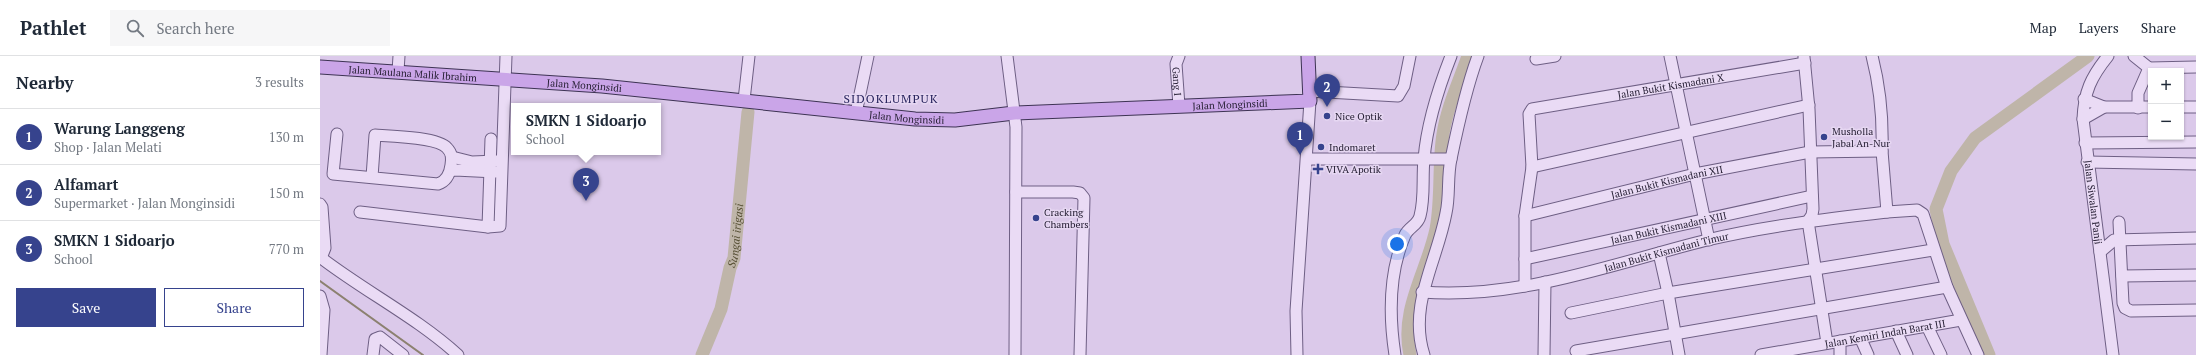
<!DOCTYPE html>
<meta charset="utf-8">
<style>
:root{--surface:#fff;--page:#f6f6f7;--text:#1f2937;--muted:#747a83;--line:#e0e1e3;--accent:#36438d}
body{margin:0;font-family:"PT Serif",serif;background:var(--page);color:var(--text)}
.controls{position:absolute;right:12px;top:12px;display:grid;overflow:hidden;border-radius:0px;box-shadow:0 1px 3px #0004}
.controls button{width:36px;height:36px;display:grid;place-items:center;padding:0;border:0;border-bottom:1px solid var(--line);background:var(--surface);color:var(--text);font:20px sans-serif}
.you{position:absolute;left:1077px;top:188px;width:14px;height:14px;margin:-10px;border:3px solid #fff;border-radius:50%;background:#1a73e8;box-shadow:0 0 0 6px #1a73e833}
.badge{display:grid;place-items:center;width:26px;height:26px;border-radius:50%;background:var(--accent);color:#fff;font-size:13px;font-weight:700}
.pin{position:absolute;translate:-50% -33px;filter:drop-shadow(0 1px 2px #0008)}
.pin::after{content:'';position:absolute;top:21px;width:14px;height:12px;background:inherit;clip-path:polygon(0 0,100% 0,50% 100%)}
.popup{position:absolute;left:191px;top:47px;width:150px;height:52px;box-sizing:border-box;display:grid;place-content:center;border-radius:0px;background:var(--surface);filter:drop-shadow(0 1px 3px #0005);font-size:13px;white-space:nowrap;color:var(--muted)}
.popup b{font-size:15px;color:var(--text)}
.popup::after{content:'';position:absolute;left:50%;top:100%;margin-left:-8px;border:8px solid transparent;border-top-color:var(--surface)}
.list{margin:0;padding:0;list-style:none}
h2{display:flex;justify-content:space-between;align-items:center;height:52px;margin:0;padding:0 16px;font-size:17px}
h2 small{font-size:13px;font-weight:400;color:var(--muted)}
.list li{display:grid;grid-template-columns:26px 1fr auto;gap:12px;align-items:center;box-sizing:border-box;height:56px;padding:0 16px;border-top:1px solid var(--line)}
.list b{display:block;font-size:15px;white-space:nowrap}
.list p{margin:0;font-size:13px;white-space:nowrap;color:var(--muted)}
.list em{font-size:13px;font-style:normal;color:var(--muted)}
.actions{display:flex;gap:8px;padding:12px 16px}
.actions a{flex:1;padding:9px 0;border:1px solid var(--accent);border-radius:0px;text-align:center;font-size:14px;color:var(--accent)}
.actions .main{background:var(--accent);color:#fff}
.icon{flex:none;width:22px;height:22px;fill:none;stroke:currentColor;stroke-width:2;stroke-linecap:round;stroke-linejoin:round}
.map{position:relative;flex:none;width:1876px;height:299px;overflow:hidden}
header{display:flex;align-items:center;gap:24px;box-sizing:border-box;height:56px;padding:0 20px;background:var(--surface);border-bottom:1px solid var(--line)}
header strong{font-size:19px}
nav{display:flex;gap:22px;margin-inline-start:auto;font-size:14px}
.search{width:280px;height:36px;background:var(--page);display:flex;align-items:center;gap:10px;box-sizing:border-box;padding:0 14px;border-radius:0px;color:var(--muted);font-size:15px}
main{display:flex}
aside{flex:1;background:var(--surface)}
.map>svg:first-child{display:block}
</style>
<header>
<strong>Pathlet</strong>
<div class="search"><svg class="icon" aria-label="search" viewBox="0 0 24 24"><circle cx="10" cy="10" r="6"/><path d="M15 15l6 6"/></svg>Search here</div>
<nav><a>Map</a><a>Layers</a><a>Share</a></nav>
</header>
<main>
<aside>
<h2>Nearby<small>3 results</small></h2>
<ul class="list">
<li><span class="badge">1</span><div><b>Warung Langgeng</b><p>Shop · Jalan Melati</p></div><em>130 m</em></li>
<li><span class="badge">2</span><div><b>Alfamart</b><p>Supermarket · Jalan Monginsidi</p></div><em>150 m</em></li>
<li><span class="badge">3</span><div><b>SMKN 1 Sidoarjo</b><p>School</p></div><em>770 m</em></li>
</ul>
<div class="actions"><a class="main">Save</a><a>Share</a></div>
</aside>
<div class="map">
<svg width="1876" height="299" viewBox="0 0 1876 299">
<rect width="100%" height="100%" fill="#dbc9ea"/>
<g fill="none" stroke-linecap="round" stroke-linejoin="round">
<path stroke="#8c8170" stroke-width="2" d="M0 225 103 299"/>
<g stroke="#bfb5a9" stroke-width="13">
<path id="s1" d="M382 299 401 253 410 212 414 202 428 56"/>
<path d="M1090 299C1080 253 1107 216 1116 173 1122 142 1118 109 1123 78 1127 51 1139 26 1148 0"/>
<path d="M1669 299 1623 188 1616 153 1631 115 1655 82 1768 0"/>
</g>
<defs>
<g id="minor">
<path d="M687 0 696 71 695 299"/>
<path id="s2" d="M859 0 856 8 859 50"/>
<path d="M1350 0 1389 184"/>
<path id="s3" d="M1788 0C1771 21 1764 36 1763 63L1793 299"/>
<path d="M1814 0 1829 12"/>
<path d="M1484 1 1489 53 1493 153 1492 159 1488 165 1507 287"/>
<path d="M1216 3 1235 0"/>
<path d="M78 15 79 0"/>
<path d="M989 35 1078 40 1084 30 1090 0"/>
<path d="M1764 43 1784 51H1831"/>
<path d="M424 44 429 0"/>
<path d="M1861 51H1876"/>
<path d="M1818 52V37L1829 12 1876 11"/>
<path d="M536 57 548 0"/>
<path d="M1763 63 1784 51"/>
<path d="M17 78 13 118 118 128C127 125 130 117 131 109 132 102 132 97 127 92 118 81 70 80 55 79L52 121"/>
<path d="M1765 87 1876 86"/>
<path d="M1562 95 1567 156 1597 154 1603 158 1627 231 1658 299"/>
<path d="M132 101 152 106 177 105"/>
<path d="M987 103H1131"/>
<path d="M1767 106 1876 108"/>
<path d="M1212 111 1489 49"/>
<path d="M131 115 135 114 176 116"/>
<path d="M696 136H753L760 137 764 142 760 299"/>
<path d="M0 148 2 151 5 192 1 202"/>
<path d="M40 156 168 171 180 170 186 0"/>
<path id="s4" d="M1205 160 1375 118 1490 96 1562 95C1563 63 1560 31 1552 0"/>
<path d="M1799 166 1803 247 1805 252 1811 255 1876 254"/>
<path d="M168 171 171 83"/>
<path d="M1780 196 1794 184 1876 182"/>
<path d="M1339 197 1348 237 1359 299"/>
<path d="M0 201C44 235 96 261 138 299"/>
<path id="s5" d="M1205 203 1492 140"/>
<path d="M1802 220 1876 219"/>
<path id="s6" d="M1205 230V160L1212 111 1209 58 1212 53 1485 7"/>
<path id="s7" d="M1102 236C1199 244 1295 207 1387 184 1446 170 1506 163 1567 156"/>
<path d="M0 240 4 254 1 299"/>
<path d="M1251 257 1348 237 1613 194"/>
<path d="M1607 270 1621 299"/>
<path d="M1576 275 1587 299"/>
<path d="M1540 281 1548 299"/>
<path d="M1520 285V299"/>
<path d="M1256 295 1627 231"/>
<path d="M53 299 55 283 60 281 83 299"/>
<path d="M977 299 976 255 990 45"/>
<path d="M1075 299C1069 260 1069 216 1085 179 1089 171 1098 169 1100 160 1105 141 1102 122 1104 103 1107 67 1118 33 1131 0"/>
<path d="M1104 299C1088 249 1117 206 1126 157 1130 140 1127 121 1131 103 1138 69 1146 32 1158 0"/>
<path d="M1224 299 1225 226"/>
<path id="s8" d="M1441 299 1641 264"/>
</g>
<g id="major">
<path id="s9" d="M0 11 282 30 595 63 635 64 694 57 990 45 988 0"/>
</g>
</defs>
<use href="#minor" stroke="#6e5f84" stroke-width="13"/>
<use href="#major" stroke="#3d3353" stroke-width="15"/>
<use href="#minor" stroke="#eadbf5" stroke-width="11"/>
<use href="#major" stroke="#caa5e8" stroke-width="13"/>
</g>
<g fill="#36438d" stroke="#e6d7f2" stroke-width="1.5">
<circle cx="1007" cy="60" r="4"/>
<circle cx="1504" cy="81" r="4"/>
<circle cx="1001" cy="91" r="4"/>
<path d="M996 107h4v4h4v4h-4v4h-4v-4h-4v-4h4z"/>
<circle cx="716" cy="162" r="4"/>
</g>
<g text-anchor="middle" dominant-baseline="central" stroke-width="3" stroke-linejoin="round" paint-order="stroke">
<g font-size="10" fill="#282136" stroke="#e6d7f2">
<text stroke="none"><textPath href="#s9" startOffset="93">Jalan Maulana Malik Ibrahim</textPath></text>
<text stroke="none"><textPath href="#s2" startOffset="26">Gang I</textPath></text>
<text stroke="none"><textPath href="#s6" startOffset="319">Jalan Bukit Kismadani X</textPath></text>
<text stroke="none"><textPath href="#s9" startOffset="265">Jalan Monginsidi</textPath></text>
<text stroke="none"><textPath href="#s9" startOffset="913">Jalan Monginsidi</textPath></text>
<text stroke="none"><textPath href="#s9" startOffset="589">Jalan Monginsidi</textPath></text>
<text stroke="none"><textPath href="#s4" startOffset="146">Jalan Bukit Kismadani XII</textPath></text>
<text stroke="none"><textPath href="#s3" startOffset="153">Jalan Siwalan Panji</textPath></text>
<text stroke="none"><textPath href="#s5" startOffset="147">Jalan Bukit Kismadani XIII</textPath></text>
<text stroke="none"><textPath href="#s7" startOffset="249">Jalan Bukit Kismadani Timur</textPath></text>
<text stroke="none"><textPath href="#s8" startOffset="126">Jalan Kemiri Indah Barat III</textPath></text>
</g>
<g font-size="10" fill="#282136" stroke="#e6d7f2" text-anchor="start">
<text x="1015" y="60">Nice Optik</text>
<text x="1512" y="75">Musholla<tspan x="1512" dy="12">Jabal An-Nur</tspan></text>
<text x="1009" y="91">Indomaret</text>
<text x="1006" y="113">VIVA Apotik</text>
<text x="724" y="156">Cracking<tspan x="724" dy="12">Chambers</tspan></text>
</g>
<g font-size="11" font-style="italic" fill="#544d32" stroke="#e6d7f2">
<text stroke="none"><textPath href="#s1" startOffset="125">Sungai irigasi</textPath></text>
</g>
<g font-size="12" letter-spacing="1" fill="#29255e" stroke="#e6d7f2">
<text x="571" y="42">SIDOKLUMPUK</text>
</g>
</g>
</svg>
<div class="controls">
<button>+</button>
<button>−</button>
</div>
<div class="you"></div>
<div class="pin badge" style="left:980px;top:99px">1</div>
<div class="pin badge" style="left:1007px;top:51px">2</div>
<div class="pin badge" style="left:266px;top:145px">3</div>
<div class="popup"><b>SMKN 1 Sidoarjo</b>School</div>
</div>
</main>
